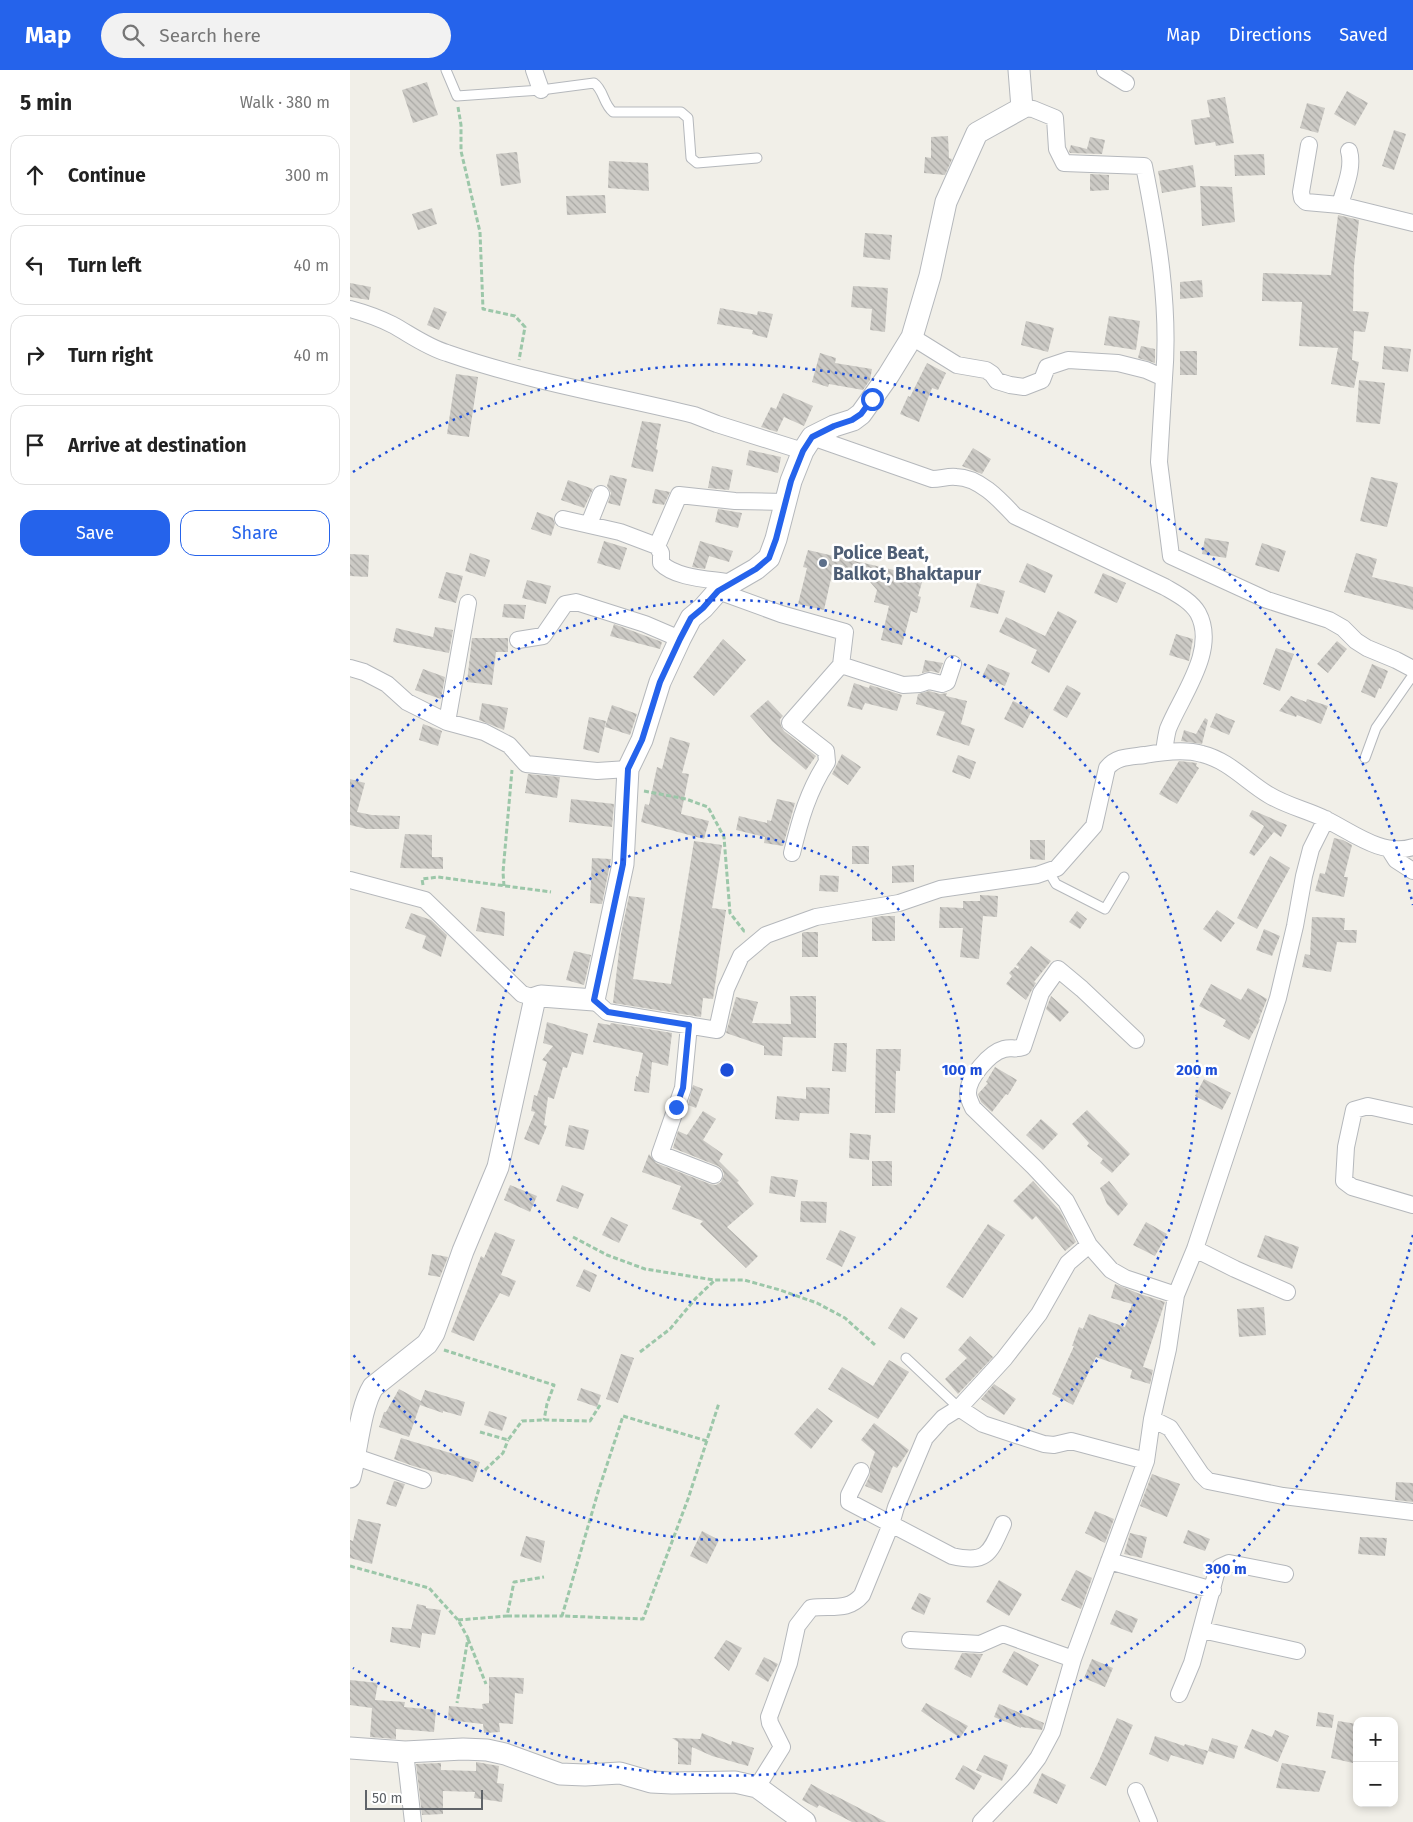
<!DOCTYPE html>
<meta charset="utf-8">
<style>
:root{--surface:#fff;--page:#f2f2f2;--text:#222;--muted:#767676;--line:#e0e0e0;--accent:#2563eb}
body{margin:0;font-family:"Fira Sans",sans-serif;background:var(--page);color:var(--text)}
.controls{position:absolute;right:15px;bottom:15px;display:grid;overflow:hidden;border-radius:10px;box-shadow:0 2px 8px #0003}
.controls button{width:45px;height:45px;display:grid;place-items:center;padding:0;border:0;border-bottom:1px solid var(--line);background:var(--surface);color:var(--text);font:25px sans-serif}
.scale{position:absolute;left:15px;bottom:12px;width:118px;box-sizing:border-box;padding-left:5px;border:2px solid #5f6368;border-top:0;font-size:14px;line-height:18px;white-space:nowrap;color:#5f6368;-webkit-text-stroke:4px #fff;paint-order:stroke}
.stop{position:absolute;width:15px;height:15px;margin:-11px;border:4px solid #2563eb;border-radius:50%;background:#fff}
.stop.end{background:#2563eb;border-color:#fff;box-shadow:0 1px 5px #0008}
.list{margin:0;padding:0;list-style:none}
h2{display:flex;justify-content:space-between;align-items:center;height:65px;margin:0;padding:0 20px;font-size:21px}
h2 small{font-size:16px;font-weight:400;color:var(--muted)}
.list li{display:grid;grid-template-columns:32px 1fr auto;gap:15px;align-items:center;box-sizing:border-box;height:80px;margin:0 10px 10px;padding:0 10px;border:1px solid var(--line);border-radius:15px}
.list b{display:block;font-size:19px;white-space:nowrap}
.list em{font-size:16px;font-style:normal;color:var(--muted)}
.actions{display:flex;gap:10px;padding:15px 20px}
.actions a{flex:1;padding:11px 0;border:1px solid var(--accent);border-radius:15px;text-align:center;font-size:18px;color:var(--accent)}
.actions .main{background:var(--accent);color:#fff}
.icon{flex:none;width:28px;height:28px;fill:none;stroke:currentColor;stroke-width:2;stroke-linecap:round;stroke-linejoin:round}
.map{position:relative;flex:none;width:1063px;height:1752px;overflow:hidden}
header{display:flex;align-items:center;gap:30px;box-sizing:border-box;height:70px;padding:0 25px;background:var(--accent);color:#fff}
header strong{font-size:24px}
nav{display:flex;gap:28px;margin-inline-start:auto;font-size:18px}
.search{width:350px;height:45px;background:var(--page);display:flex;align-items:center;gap:12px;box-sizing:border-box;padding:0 18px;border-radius:28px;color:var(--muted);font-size:19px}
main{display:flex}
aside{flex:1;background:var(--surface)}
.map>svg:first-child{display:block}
</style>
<header>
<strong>Map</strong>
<div class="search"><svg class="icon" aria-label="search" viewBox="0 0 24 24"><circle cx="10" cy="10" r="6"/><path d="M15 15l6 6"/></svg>Search here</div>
<nav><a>Map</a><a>Directions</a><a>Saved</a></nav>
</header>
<main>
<aside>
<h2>5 min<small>Walk · 380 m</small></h2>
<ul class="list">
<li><svg class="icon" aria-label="ahead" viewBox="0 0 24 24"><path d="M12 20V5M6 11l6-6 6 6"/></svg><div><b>Continue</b></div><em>300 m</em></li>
<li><svg class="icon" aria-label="left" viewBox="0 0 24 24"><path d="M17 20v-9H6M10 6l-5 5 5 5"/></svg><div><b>Turn left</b></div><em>40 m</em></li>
<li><svg class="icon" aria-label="right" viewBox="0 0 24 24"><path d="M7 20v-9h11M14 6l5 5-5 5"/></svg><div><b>Turn right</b></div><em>40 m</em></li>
<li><svg class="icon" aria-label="arrive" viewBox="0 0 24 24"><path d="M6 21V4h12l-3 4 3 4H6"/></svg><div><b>Arrive at destination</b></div></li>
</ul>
<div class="actions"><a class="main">Save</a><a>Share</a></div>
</aside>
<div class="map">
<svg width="1063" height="1752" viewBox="0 0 1063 1752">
<defs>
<pattern id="building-back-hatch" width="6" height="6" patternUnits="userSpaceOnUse" patternTransform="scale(1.25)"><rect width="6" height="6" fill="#cccac5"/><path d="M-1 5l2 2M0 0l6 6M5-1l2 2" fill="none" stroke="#a9a8a4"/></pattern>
</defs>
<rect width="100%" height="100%" fill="#f1efe8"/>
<path fill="url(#building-back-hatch)" d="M77 12 88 45 63 53 52 20Z
M997 21 1018 33 1005 56 984 44Z
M875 27 884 73 866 76 865 72 845 75 841 50 860 47 857 30Z
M957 33 975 38 968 63 950 58Z
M1044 60 1056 64 1044 100 1032 96Z
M598 66 599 88 602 89 595 105 574 103 575 87 581 88V67Z
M740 67 755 70 752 84 720 83 719 81 721 75 737 79Z
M167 82 171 113 151 116 146 84Z
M914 84 915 105 885 106 884 85Z
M259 91 298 93 299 121 258 118Z
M843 95 846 117 812 123 808 101Z
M740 104 759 105V120L740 121Z
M850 116 882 117 885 152 852 156Z
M255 125 256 143 217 145 216 126Z
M82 138 87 154 68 160 62 144Z
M988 145 1009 150 1004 196 1003 241 1019 242 1015 262 1004 261 1002 290 1009 292 1004 318 981 314 988 278 949 276 952 232 912 231 913 203 981 205Z
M515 163 542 165 540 190 513 187Z
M852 210 853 227 830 229V212Z
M0 213 21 217 19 230 0 227Z
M503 216 538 218 535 262 520 260 522 239 501 237Z
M84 237 97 242 89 260 77 255Z
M370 238 407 245 408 241 423 244 417 268 402 264 403 260 367 254Z
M759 246 790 251 786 280 754 275Z
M676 251 704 258 698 282 671 275Z
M791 276 805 279V293L788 288Z
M1034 276 1061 279 1058 302 1032 299Z
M830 281H847V305H830Z
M470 283 486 288 485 293 522 299 520 310 513 320 479 314 478 317 462 312Z
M577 293 596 303 588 320 582 318 569 352 550 344 558 326 560 327Z
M106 304 128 307 119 367 97 364Z
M1009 310 1035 313 1030 354 1006 352Z
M433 323 463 336 454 356 434 347 427 362 411 357 421 337 426 339Z
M292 351 311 354 306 379 308 380 303 402 281 397Z
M623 378 641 389 632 404 612 396Z
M399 380 431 387 428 403 396 395Z
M362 396 383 400 379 420 358 418Z
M260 405 277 409 270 436 258 433 261 423 257 416Z
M1021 407 1048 413 1037 457 1010 451Z
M218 410 243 419 234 438 211 430Z
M305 419 320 422 314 435 302 433Z
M368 439 392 443 388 458 365 452Z
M187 442 203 448 205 454 201 466 181 459Z
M855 468 879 472 876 488 852 484Z
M254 471 277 478 270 500 247 493Z
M350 471 383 481 379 492 359 486 355 499 342 497Z
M912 473 936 481 929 502 905 495Z
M458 480 561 504 563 498 575 502 568 526 571 527 567 543 561 541 552 575 531 570 539 536 524 532 527 520 520 512 482 504 474 540 448 534 457 498 453 497Z
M120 483 140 490 135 507 115 501Z
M1006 483 1027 489 1022 507 1063 517V540L994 522Z
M0 484 19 485 18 507 0 506Z
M677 493 703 505 695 523 669 512Z
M96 502 113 506 106 533 88 528Z
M753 503 776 513 767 533 744 523Z
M177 510 201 516 196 534 172 528Z
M627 513 655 521 648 544 620 537Z
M154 534 176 535 174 549 152 547Z
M708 541 727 551 699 603 681 593 687 580 649 562 656 547 695 566Z
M264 554 312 572 310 579 260 566Z
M85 557 103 560 99 583 43 572 46 558 83 567Z
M826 564 843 569 839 591 819 585Z
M122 568H158V582H146L142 615 117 612Z
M373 569 396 590 364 626 343 607Z
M987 571 997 579 978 603 967 594Z
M926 578 944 584 930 621 913 614Z
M575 590 593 593 589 603 581 601 572 603Z
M638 594 660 603 655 616 632 607Z
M1022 594 1038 601 1031 619 1029 618 1025 628 1011 622Z
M73 599 95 607 91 629 65 620Z
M504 613 519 618 520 615 552 625 547 641 515 633 512 640 497 636Z
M717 615 731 623 717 648 703 640Z
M579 621 590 624 597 623 596 626 617 631 611 654 625 659 619 676 586 665 595 642 566 634 568 624Z
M941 626 956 632 957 629 978 636 971 654 947 645 946 647 929 641Z
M418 630 433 646 430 649 431 656 434 661 466 686 456 700 422 671 400 646Z
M663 631 682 640 673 658 654 649Z
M132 633 158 638 154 660 129 650Z
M262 635 287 644 280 665 255 657Z
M866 643 885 651 879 665 860 657Z
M239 647 256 651 249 683 233 679Z
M855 648 858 650 852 674 831 671 834 660 846 664Z
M73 654 92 661 88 676 69 670Z
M320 667 340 673 332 703 339 704 331 744 359 751 354 769 291 752 295 734 299 735 307 697 312 699Z
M492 684 511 697 498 715 482 704Z
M608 685 626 692 620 709 602 702Z
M829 691 847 693 846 696 849 698 827 734 809 724Z
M178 704 210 707 207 728 175 723Z
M0 709 15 713 7 742 22 745 50 746 49 759H17L0 755Z
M221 729 264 734 262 757 219 752Z
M427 729 445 733 433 776 414 773 415 767 386 760 389 746 417 753V750L421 751Z
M902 740 937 755 931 767 924 762 904 786 899 783 914 756 899 746Z
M55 764 82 765V787H93V799L50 798Z
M984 768 993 770 1002 775 994 807H998L994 827 965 821 970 803 975 804Z
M680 770H695V790L680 789Z
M344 771 372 775 362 838 376 840 363 929 353 928 351 947 263 933 271 864 279 826 295 828 283 909 321 914Z
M502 776H519V794H502Z
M920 786 940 798 907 859 887 848Z
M242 788 261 789 252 834 240 833Z
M564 795V812L542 813V796Z
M470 805 489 806 488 822 469 821Z
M630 825 648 826 647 847 633 846 629 889 610 887 613 858H589L590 837 613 838V831H630Z
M131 837 155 842 154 866 126 861Z
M867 840 885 853 871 872 853 859Z
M727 841 737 849 730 859 719 852Z
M61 843 81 850 97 865 91 887 72 878 76 866 55 858Z
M532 846H545V871H522V848Z
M962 847 995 848 994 860H1007L1006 873 987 872 981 902 952 897 955 884 960 885Z
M914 859 930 866 922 886 906 880Z
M454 862H468V887H452V863Z
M681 876 701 891 684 912 686 913 676 930 656 914 662 906 659 903 665 897 668 899 669 897 666 895Z
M224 881 241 885 234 915 216 910Z
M861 914 891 930 898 918 917 929 909 949 910 950 899 970 873 956 876 950 849 936Z
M440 926H466V968L433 967 432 986 414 985V976L376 963 386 927 408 932 402 953 441 954Z
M701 926 719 942 710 952 696 939Z
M197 952 238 964 233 985 222 982 217 998 213 997 204 1029 198 1027 194 1055 197 1056 189 1075 174 1069 185 1042 181 1041 184 1025 187 1026 197 992 192 990 203 976 193 973Z
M248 953 260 955 261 953 322 963 318 996 302 992 299 1023 284 1021 286 1006 288 1007 293 983 243 972Z
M484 973H497L496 1002 482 1001Z
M526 979H551L550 1001H546L545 1043H525Z
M645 997 667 1010 658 1025 656 1024 642 1042 631 1032 628 1024 638 1013 636 1012Z
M854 1009 881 1023 872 1040 845 1026Z
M343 1015 353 1019 346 1038 338 1035Z
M456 1017 480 1018 479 1044 450 1043 449 1051 425 1049 427 1026 456 1029Z
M737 1040 780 1084 762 1103 750 1093 753 1089 737 1076 739 1073 722 1054Z
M353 1041 366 1049 353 1070 373 1084 369 1091 389 1111 387 1112 404 1134 377 1157 408 1186 396 1198 350 1154 353 1151 322 1139 331 1116 292 1102 299 1084 306 1093 360 1114 366 1115 371 1112 374 1104 372 1099 368 1096 323 1078 328 1061 337 1065Z
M691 1049 708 1064 693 1080 676 1065Z
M219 1055 239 1060 234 1080 215 1076Z
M500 1063 521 1065 519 1090 499 1088Z
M522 1091H542V1116H522Z
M421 1106 448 1110 445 1127 419 1123Z
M683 1111 710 1141 726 1172 715 1181 686 1146 682 1150 663 1131Z
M759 1111 778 1134 768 1146 757 1134 750 1118Z
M160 1115 187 1126 180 1142 154 1130Z
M212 1115 234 1124 228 1139 206 1131Z
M451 1131 477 1132 476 1153 450 1152Z
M261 1147 278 1155 269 1173 252 1165Z
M796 1152 817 1164 805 1186 783 1175Z
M638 1154 655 1165 613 1228 596 1217Z
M490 1160 506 1167 492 1197 476 1189Z
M145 1162 165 1170 151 1205 166 1211 159 1227 150 1223 129 1260 124 1271 101 1262 131 1186 134 1188Z
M915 1165 949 1177 942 1199 907 1187Z
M82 1184 98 1187 90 1207 78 1205Z
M234 1199 247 1205 240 1222 226 1216Z
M765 1214 790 1224 815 1232 793 1297 803 1300 800 1314 780 1308 782 1300 746 1287 723 1335 702 1324 724 1276H722L729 1257 733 1259 739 1244 775 1257 782 1234 761 1228Z
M551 1237 568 1248 554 1269 538 1258Z
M914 1237 916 1265 889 1267 887 1239Z
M620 1266 643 1287 608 1324 595 1309 617 1288 608 1280Z
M271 1284 284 1288 268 1333 256 1329Z
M539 1290 559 1302 528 1349 478 1319 492 1297 523 1316Z
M644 1314 666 1329 654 1345 631 1329Z
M231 1318 251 1325 247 1337 227 1330Z
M49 1319 71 1331 75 1320 115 1332 111 1346 93 1341V1343L70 1335 59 1367 29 1357 34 1342H36Z
M467 1338 483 1351 461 1379 444 1364Z
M139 1341 157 1347 152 1361 134 1355Z
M524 1353 559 1380 547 1398 543 1396 532 1423 515 1416 520 1405V1396L525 1382 511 1370Z
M51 1368 130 1392 123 1412 97 1404 96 1405 63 1396 44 1389Z
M802 1404 830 1414 817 1447 790 1436Z
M44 1411 55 1414 46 1437 36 1434Z
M1046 1412 1063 1413V1432L1045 1430Z
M745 1441 764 1449 755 1473 735 1463Z
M8 1449 31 1454 22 1494 0 1488V1470L3 1471Z
M838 1460 860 1469 855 1481 833 1473Z
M352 1461 369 1470 357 1494 340 1486Z
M780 1463 797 1467 792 1488 774 1484Z
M176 1466 195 1471 191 1493 170 1486Z
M1010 1467 1037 1468 1035 1486 1008 1484Z
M726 1500 742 1508 731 1539 711 1530Z
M649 1510 672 1524 659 1546 636 1532Z
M569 1523 581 1528 574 1545 561 1539Z
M67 1534 76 1536V1538L91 1540 85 1565 72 1563 70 1578 40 1572 42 1557 61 1559Z
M766 1540 788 1549 782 1563 760 1554Z
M376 1570 392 1578 379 1601 364 1588Z
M664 1581 689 1595 677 1616 652 1602Z
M612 1583 633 1584 621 1608 604 1599Z
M414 1587 428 1594 418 1612 405 1604Z
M742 1589 763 1598 755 1617 734 1608Z
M139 1607 174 1608 173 1624 165 1623 163 1654 149 1653 150 1662 134 1663 133 1654 98 1650 99 1636 133 1639 132 1634 139 1633Z
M0 1610 28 1613 25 1630 55 1632 54 1637 86 1640 84 1662 46 1659V1669L20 1667 22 1638 0 1635Z
M576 1633 618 1656 610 1668 571 1641Z
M649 1634 694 1653 692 1660 671 1657V1658L644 1647Z
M968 1642 984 1645 982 1658 966 1656Z
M767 1648 783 1655 756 1716 740 1708 748 1693Z
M988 1651 1007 1654V1674L1003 1693 981 1688Z
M902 1659 922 1667 925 1660 939 1666 928 1692 894 1678Z
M352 1663 381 1675 382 1671 404 1678 398 1696 362 1686 342 1677 341 1695 328 1694V1672L322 1668 350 1669Z
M805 1666 834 1676 835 1674 858 1681 853 1695 821 1685 818 1692 799 1684Z
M862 1668 888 1676 884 1689 858 1681Z
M634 1685 658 1695 652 1711 626 1700Z
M126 1692 149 1696 147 1713 154 1714 152 1732 124 1728 125 1722 93 1721V1744L72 1745 66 1694 91 1693V1700L126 1701Z
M932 1693 976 1701 969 1722 926 1718Z
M613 1695 632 1706 624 1720 605 1709Z
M692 1703 716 1715 707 1734 683 1723Z
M461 1714 481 1725 482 1724 536 1752H502L469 1735 467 1738 452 1730Z"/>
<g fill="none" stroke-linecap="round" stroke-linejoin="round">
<defs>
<path id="service" d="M96 0 107 26 191 20 244 13C254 20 253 34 263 42H331L338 48 341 88 347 93 407 88
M1015 688 1026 658 1063 605
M699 802 706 814 755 839 774 807
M556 1288 609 1338"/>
<path id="minor" d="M184 0 191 20
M755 0 776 13
M672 38 683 39 705 48 707 79 714 93 794 96C808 166 820 237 814 308
M959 75 951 122 952 128 956 132 990 135 1063 153
M990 135C994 119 1004 98 999 81
M0 239C15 243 29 248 43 255 61 265 77 277 97 283 177 311 262 325 344 345L367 354 453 381
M562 267 607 295 636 300 642 304 647 311 660 315 674 317 692 310 697 297 718 290 768 293 796 300 814 308 809 392 821 486 917 530 979 550 993 558 1006 571 1017 578 1046 590 1063 599
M462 367 582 409C591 409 598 406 606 407 629 407 650 430 665 446L815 517C827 524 841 531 848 543 868 580 831 626 818 659 816 666 815 675 814 682
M213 449 270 462 307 476 311 483V493C326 509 362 509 383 513
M239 454 251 424
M307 476 329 425 385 431 435 432
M368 521 431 544 495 562 491 595 440 653 476 681 477 692C458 721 450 750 442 783
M168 570 193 566 215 534 226 532 295 554 330 569
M491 595 553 615 570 614 579 611 592 614 597 612 603 594
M0 598 14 602 37 614 57 632 97 652 134 662 159 675 176 694 247 701 278 699
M97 652 118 533
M1039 779 1046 790 1063 801
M0 810 75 830 172 924 185 928
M244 930 257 942 367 960 376 919 391 886 416 865 466 847 549 833 590 819 687 805 707 798 744 756 757 698C767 686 780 687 795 685 811 682 836 679 852 684 878 690 897 712 919 725 937 736 957 740 975 749 1002 762 1032 787 1063 777
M339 955 333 1018 310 1084 364 1105
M786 970 732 919 708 899 691 923 673 977C665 980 661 977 654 979 639 983 618 1008 618 1023 618 1028 621 1034 623 1038L684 1097 716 1131 739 1175 761 1200 775 1208 826 1225
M1063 1046 1018 1036 1004 1040 996 1077 994 1111 1002 1117 1063 1135
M845 1179 885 1199 937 1222
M609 1338 654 1289 689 1244 718 1193 739 1175
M802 1349 818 1279 826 1225 845 1179 928 928 945 856 954 806 961 779 976 749
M6 1387 73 1410
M511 1401 499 1425V1432L602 1486C637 1494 640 1483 653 1454
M759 1491 863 1520
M852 1560 947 1581
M560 1570 630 1574 653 1564 723 1589
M829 1624 842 1593 866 1504 870 1497 879 1493 935 1504
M55 1682 63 1752
M407 1717 432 1677 420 1653 419 1647 439 1593 447 1556 461 1538C481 1535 498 1542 512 1525L541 1454 546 1437 575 1368 593 1348 609 1338 633 1354 694 1374 704 1375 721 1371 796 1391
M786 1721 799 1752
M631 1752 672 1709 688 1688 702 1662 723 1589 796 1391 802 1349 820 1358 851 1404 858 1411 933 1426 1063 1442"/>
<path id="tertiary" d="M0 1407C7 1381 10 1338 23 1317L77 1274 84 1263 113 1181 148 1097 185 928 191 926 244 930 273 794 278 699 292 670 310 612 330 569 341 548 353 538 368 521 406 499 419 488 426 469 441 411 453 381 462 367 484 356 503 350 511 344 538 306 562 267 580 206 596 132 627 63 672 38 669 0
M0 1678 55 1682 113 1679 137 1680 155 1684 210 1704 235 1705 270 1703 301 1712 322 1713 385 1712 407 1717 455 1752"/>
</defs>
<use href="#service" stroke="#b5b8bc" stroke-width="11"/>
<use href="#minor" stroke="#b5b8bc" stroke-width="18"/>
<use href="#tertiary" stroke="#b5b8bc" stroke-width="23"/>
<path stroke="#9cc7a9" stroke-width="3" stroke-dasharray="5 2.5" stroke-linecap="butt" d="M108 37 111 55V81L130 162 133 239 165 246 175 257 169 290
M294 721 336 729 358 737 374 767 380 843 394 861H396
M73 815 72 809 88 807 201 822
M154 816 153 802 162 700
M223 1167 257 1185 295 1199 364 1210H394L430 1220 467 1233 495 1248 525 1275
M94 1280 204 1315 197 1334 194 1350
M290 1282 320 1259 346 1228 364 1211
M130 1362 158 1370 172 1351 194 1350 240 1351 250 1335
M357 1371 273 1346 248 1422 212 1546 293 1549 338 1429 369 1333
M135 1400 153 1383 158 1370
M0 1496 79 1518 108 1550 118 1568 107 1633
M157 1546H212
M108 1550 157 1546 164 1512 194 1507
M118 1569 136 1614"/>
<use href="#service" stroke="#fff" stroke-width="9"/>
<use href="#minor" stroke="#fff" stroke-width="16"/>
<use href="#tertiary" stroke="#fff" stroke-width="21"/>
</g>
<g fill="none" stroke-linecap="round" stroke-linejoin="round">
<path stroke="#2563eb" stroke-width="6" d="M326 1037 333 1018 339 955 258 942 244 930 273 794 278 699 292 670 310 612 330 569 341 548 353 538 368 521 406 499 419 488 426 469 441 411 453 381 462 367 484 356 502 350 511 344 522 329"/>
</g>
<g fill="none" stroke="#1d4ed8" stroke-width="2.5" stroke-dasharray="2.5 5">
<circle cx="377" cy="1000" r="235"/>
<path d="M2 717A470 470 0 1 1 2 1283"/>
<path d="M1063 1165A705 705 0 0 1 3 1598M3 402A705 705 0 0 1 1063 835"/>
</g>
<circle fill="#5c6f8a" stroke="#fff" stroke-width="2" cx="473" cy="493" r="5"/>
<g text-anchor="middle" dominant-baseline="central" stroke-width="5" stroke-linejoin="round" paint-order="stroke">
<g font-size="18" font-weight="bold" fill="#4e5e75" stroke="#fff" text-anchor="start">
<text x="483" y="483">Police Beat,<tspan x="483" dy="21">Balkot, Bhaktapur</tspan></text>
</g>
</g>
<circle cx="377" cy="1000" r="8" fill="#1d4ed8" stroke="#fff" stroke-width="2.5"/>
<g font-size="15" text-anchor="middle" font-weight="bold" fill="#1d4ed8" stroke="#fff" stroke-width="5" stroke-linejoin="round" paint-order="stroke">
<text x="612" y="1005">100 m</text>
<text x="847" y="1005">200 m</text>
<text x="876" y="1504">300 m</text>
</g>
</svg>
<div class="controls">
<button>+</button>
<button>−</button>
</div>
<div class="scale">50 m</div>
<div class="stop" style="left:522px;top:329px"></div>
<div class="stop end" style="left:326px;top:1037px"></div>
</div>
</main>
